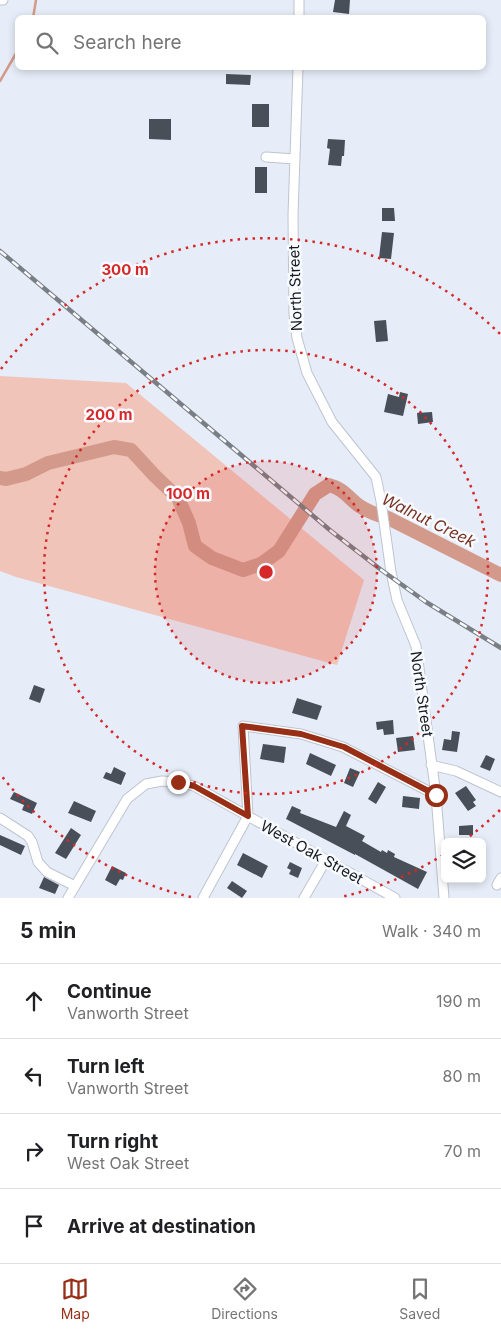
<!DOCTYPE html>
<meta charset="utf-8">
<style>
:root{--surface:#fff;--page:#f6f6f6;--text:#202124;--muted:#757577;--line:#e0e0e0;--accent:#972f16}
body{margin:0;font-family:Inter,sans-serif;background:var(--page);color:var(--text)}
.controls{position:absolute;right:15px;bottom:15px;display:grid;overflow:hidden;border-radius:8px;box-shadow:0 2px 8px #0003}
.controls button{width:45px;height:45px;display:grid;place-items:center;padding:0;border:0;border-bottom:1px solid var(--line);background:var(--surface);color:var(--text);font:25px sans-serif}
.stop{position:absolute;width:15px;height:15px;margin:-11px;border:4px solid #972f16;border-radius:50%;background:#fff}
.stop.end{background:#972f16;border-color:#fff;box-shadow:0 1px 5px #0008}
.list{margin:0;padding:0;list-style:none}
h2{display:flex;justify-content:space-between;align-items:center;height:65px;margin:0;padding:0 20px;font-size:21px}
h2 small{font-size:16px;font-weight:400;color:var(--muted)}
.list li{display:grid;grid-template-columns:32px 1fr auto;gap:15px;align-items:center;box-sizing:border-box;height:75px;padding:0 20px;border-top:1px solid var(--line)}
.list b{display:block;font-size:19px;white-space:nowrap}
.list p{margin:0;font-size:16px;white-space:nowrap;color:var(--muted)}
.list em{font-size:16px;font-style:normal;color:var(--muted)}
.icon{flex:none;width:28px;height:28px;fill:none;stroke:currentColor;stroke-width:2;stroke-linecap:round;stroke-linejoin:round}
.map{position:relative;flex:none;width:501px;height:898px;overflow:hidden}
.search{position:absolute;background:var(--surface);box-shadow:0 2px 8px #0003;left:15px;right:15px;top:15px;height:55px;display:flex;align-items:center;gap:12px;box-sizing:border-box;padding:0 18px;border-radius:8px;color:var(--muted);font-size:19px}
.sheet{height:365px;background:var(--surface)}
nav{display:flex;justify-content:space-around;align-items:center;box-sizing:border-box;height:70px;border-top:1px solid var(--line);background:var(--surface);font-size:14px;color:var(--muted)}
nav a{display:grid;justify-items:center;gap:2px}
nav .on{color:var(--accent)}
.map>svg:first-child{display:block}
</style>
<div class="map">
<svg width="501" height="898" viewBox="0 0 501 898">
<rect width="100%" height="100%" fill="#e6edf8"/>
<path fill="#f1c4b9" d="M0 376 126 383 364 580 337 665 16 577 0 571Z"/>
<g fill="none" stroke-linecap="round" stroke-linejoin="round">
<path stroke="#d39a8c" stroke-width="2.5" d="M33 18 36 0
M0 81 18 50"/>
<path stroke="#d39a8c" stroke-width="14" d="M0 478 6 479 26 474 48 463 114 447 131 450 155 476 178 498 189 523 195 546 212 558 243 570 261 564 279 551 315 494 329 485C342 488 348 497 358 505 368 512 377 515 388 518L501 575"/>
</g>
<path fill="#494f58" d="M335 0H350L349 14 333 12Z
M226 74 251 75 250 85 226 84Z
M252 104H269V127H252Z
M149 119H171V140L149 139Z
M328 139 345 140 344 156H342L341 166 328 165 330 149 327 148Z
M255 167H267V193H255Z
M382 208H394L395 221H382Z
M382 232 394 233 391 259 379 258Z
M386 320 388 341 376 342 374 321Z
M400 392 408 394 403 416 384 412 388 394 399 397Z
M432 412 433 422 418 424 417 413Z
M34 685 45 689 40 703 29 699Z
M297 698 322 706 317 720 292 713Z
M393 720 394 734 384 735 383 729 377 730 376 722Z
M452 731 460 732 457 752 442 750 444 739 451 740Z
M413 736 415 750 398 752 396 738Z
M263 744 286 747 284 763 260 759Z
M310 753 336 765 331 776 306 764Z
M486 755 495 759 490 771 480 767Z
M114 767 126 773 121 785 103 778 106 772 111 774Z
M350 768 360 772 353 787 344 783Z
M378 782 386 787 376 804 368 799Z
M466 786 476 800 473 802 476 806 468 811 455 793Z
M14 792 37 803 32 814 22 810 24 805 10 799Z
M403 796 420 798 419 809 402 807Z
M74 801 96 811 91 822 68 813Z
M292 806 301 810 300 813 336 827 344 811 351 815 346 826 365 836 362 841 381 852 382 850 387 853 388 850 395 854 394 857 427 872 418 889 355 854V855L286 819Z
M473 825V835H459V826Z
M71 828 81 835 66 859 55 853Z
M0 835 25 846 21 855 0 845Z
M243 853 268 866 262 878 237 865Z
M290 862 302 868 298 878 289 874 291 870 287 868Z
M112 866 126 873 123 880 120 879 116 886 105 880Z
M44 877 59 885 55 894 39 888Z
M232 881 247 891 242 898 227 888Z"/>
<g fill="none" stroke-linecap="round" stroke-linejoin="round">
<defs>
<path id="minor" d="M0 0H3
M299 18V0
M298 68 293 215 294 314 297 338 307 373 332 422 376 477 381 501 391 572 397 600 416 646 436 795 444 898
M266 157 295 159
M431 765 456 771 501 792
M0 818 28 836 32 842 38 862 47 872 75 886
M497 885 501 878
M68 898 127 799 146 784 162 781 178 782 194 786 395 898
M203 898 248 816 243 726 301 734 343 747 436 795
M304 898 326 860"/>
</defs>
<use href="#minor" stroke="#bec4cf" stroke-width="11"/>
<use href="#minor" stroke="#fff" stroke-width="9"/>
<defs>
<path id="rail" d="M0 251 331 531 380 569 426 602 501 648"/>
</defs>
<use href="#rail" stroke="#7a7f85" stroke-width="4.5"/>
<use href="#rail" stroke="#f7fafe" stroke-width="2.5" stroke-dasharray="8" stroke-linecap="butt"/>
</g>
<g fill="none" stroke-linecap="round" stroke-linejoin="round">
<path stroke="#972f16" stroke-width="6" d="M178 782 194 786 248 816 242 726 301 734 344 747 436 795"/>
</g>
<circle cx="266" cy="572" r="111" fill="#d62828" fill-opacity=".12"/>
<g fill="none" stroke="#d62828" stroke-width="2.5" stroke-dasharray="2.5 5">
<circle cx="266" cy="572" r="111"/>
<circle cx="266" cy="572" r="222"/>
<path d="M500 810A334 334 0 0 1 465 840M443 855A334 334 0 0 1 341 897M191 897A334 334 0 0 1 1 775M1 369A334 334 0 0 1 500 334"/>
</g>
<g text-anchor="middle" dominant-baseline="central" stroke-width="5" stroke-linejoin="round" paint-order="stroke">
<g font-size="15" fill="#171a1d" stroke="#f7fafe">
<text transform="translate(295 288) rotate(-92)">North Street</text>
<text transform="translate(422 694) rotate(82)">North Street</text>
<text transform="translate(312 852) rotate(29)">West Oak Street</text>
</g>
<g font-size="16" font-style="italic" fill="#773121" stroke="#f7fafe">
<text transform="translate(429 520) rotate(26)">Walnut Creek</text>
</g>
</g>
<circle cx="266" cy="572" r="8" fill="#d62828" stroke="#f7fafe" stroke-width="2.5"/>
<g font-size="15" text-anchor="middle" font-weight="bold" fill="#d62828" stroke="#f7fafe" stroke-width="5" stroke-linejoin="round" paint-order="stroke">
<text x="125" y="275">300 m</text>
<text x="109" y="420">200 m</text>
<text x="188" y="499">100 m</text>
</g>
</svg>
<div class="controls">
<button><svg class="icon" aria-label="layers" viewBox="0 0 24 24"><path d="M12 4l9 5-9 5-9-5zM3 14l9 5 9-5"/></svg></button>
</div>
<div class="stop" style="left:436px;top:795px"></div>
<div class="stop end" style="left:178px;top:782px"></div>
<div class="search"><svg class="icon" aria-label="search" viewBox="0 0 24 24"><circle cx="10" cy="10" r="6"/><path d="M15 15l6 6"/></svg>Search here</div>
</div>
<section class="sheet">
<h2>5 min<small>Walk · 340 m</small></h2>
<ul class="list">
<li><svg class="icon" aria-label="ahead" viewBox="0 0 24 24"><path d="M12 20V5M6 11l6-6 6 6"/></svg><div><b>Continue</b><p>Vanworth Street</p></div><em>190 m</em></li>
<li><svg class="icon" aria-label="left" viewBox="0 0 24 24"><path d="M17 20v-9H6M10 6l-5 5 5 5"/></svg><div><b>Turn left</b><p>Vanworth Street</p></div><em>80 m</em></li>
<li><svg class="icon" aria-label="right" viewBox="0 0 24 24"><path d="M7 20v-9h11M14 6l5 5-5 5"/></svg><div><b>Turn right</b><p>West Oak Street</p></div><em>70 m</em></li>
<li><svg class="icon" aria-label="arrive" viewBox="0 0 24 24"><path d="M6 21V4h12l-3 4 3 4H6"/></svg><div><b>Arrive at destination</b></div></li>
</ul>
</section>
<nav>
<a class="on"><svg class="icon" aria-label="map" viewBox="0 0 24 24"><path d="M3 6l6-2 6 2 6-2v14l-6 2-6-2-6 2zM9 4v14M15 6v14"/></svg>Map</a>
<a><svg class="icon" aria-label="directions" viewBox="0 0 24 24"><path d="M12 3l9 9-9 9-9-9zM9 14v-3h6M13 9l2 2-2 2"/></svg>Directions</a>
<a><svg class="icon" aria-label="saved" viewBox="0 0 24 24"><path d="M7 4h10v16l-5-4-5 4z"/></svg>Saved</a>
</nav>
